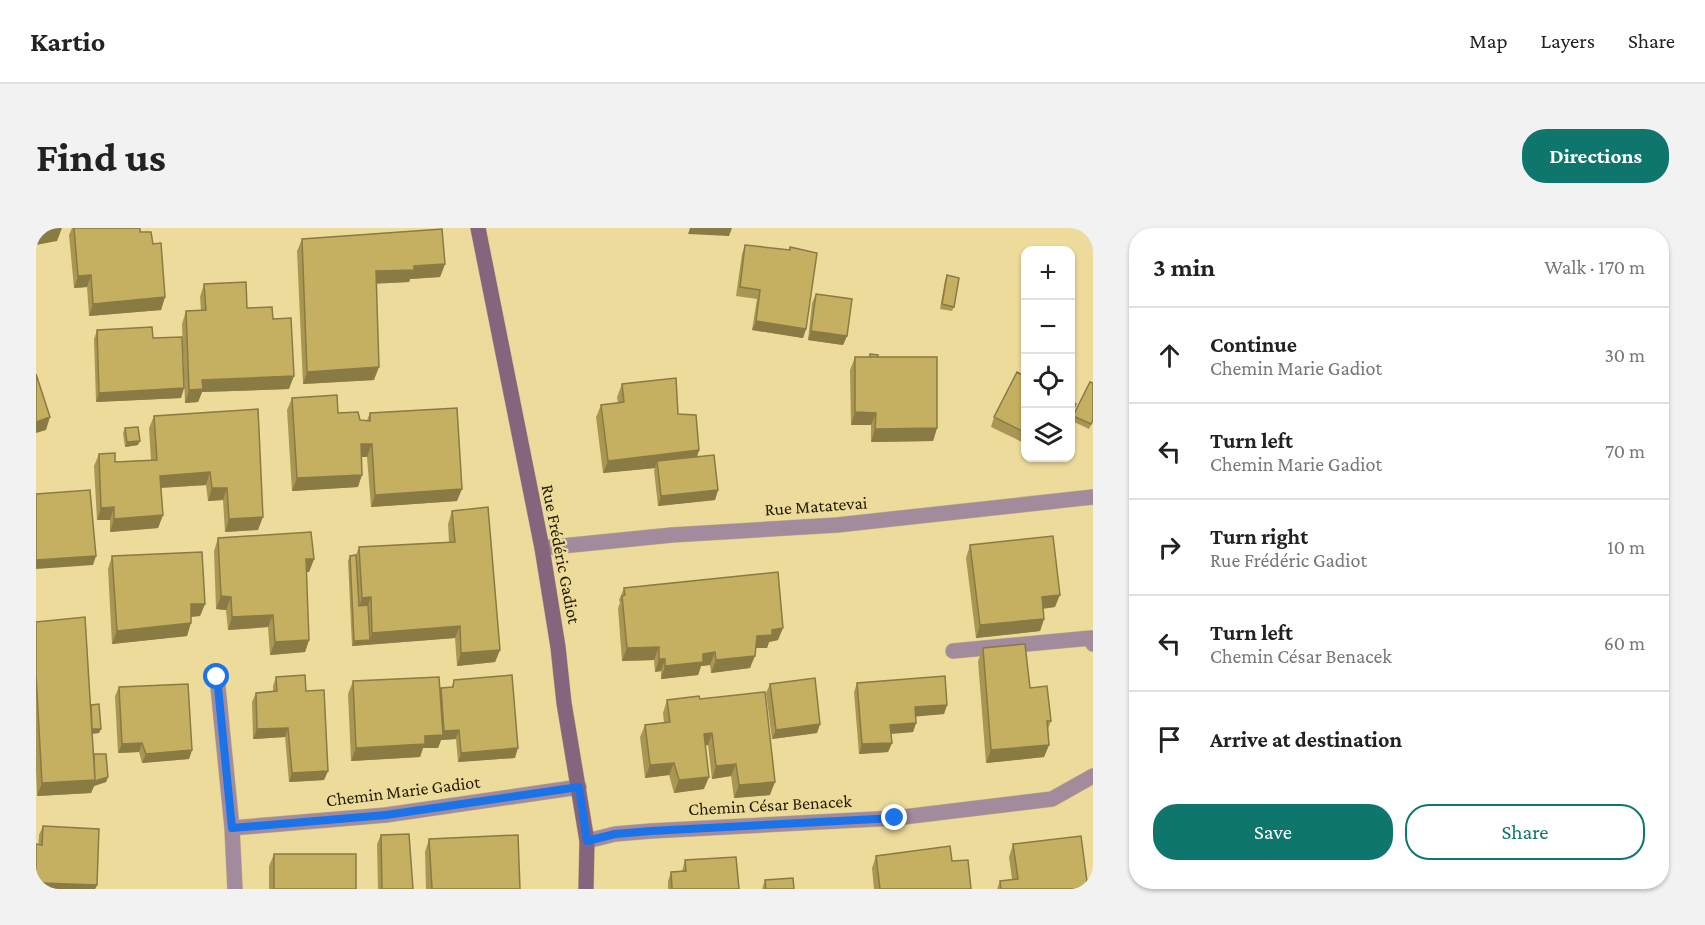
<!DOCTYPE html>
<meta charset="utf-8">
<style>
:root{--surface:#fff;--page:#f2f2f2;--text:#222;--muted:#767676;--line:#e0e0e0;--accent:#0f766e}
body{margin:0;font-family:"Crimson Pro",serif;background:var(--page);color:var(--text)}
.controls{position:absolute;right:18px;top:18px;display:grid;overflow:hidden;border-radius:12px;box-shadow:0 2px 4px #0004}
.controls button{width:54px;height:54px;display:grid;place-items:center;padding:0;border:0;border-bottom:2px solid var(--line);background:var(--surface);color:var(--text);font:30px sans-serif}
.stop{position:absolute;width:18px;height:18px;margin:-14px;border:4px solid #1a73e8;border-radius:50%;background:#fff}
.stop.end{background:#1a73e8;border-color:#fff;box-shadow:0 2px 6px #0008}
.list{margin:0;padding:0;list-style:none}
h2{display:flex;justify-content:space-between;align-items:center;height:78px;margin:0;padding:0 24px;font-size:26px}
h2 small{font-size:20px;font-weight:400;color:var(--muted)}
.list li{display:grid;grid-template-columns:39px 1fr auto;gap:18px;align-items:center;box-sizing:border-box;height:96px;padding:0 24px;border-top:2px solid var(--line)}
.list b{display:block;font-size:22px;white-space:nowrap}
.list p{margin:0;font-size:20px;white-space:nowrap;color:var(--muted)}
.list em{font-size:20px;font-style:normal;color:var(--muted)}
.actions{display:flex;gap:12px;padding:18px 24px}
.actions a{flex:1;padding:14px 0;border:2px solid var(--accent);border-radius:24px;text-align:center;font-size:21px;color:var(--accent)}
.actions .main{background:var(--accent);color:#fff}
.icon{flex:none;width:33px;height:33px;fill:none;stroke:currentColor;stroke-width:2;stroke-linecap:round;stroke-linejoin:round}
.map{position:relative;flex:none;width:1057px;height:661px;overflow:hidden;border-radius:24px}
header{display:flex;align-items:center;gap:36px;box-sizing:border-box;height:84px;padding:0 30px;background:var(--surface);border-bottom:2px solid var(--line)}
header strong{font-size:28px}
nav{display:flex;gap:33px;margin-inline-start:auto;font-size:21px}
.intro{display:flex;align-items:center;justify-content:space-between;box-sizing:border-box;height:144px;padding:0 36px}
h1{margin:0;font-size:42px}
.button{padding:15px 27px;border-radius:24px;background:var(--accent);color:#fff;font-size:21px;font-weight:700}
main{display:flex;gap:36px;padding:0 36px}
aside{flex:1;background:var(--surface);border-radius:24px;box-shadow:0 2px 4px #0004}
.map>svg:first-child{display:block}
</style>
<header>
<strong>Kartio</strong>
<nav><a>Map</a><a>Layers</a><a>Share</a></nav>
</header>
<div class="intro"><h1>Find us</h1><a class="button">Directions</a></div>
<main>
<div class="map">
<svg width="1057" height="661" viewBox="0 0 1057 661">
<rect width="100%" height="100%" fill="#eddb9b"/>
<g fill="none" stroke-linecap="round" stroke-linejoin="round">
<defs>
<path id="street" d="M506 320 636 307 801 297 1057 269
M917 423 1055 410 1057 416
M181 449 196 600 350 587 543 559
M196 600 199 661
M551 613 579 606 615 603 859 590 1016 571 1057 548"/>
<path id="secondary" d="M442 0 506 320 522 419 528 475 551 613 550 661"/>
</defs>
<use href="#street" stroke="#c9b980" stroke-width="16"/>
<use href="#secondary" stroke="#c9b980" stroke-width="16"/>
<use href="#street" stroke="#a28b9c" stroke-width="15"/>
<use href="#secondary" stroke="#85647e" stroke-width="15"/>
</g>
<path fill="#a99653" d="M36 0H104V4L117 16 129 69 125 82 53 88 51 59 38 60 33 7Z
M266 11 409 36 404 49 374 51 373 54 340 55 338 152 267 156 261 23Z
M709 17 753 22 754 19 770 101 767 110 716 102 721 71 700 68 706 26Z
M911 47 918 79 916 83 904 81 909 52Z
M168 56 211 80 237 91 253 161 166 164 162 174 149 175 146 96 150 83H165L164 69Z
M780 66 811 108 807 117 772 112 776 75Z
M61 102 117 110 148 160 145 170 60 174 58 111Z
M834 126 842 129 901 200 897 213 835 214V197H815L814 142 819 129H833Z
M990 149V216L955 199 958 189Z
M1057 155V193L1053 201 1036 193 1037 188Z
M586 156 642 186 663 222 661 229 682 262 679 272 622 278 618 242 619 240 567 245 560 189 565 177 582 175 581 169Z
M256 170 324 192H331L334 185 421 273 335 279 331 229H325L322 259 256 263 251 182Z
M222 181V302L189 304 187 272 172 273 170 257 125 260 127 287 122 300 74 304V292H61L58 238 63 226 79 234 115 232 113 200 118 188Z
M89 200 102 217 89 219 87 205Z
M416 283 464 422 459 434 421 438 419 410 316 418 312 333 314 328 320 327 323 319 413 314 412 296Z
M182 310 278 331 273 344H270L273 412 269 424 234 427 232 399 192 402 190 382 180 381 178 323Z
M934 317 1019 379 1007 381 1008 391 1004 403 940 410 930 330Z
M76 328 169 376 164 388 155 389 151 408 76 416 72 341Z
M588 360 742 412 733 414 731 420H719L714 440 675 445 674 437 665 438 662 447 625 451V443L619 444 618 432 586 433 582 380 584 375 583 372Z
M0 394 55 477 63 505 56 506 58 526 72 549 70 554 58 558 55 565 1 568 0 542Z
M947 420 994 460 1015 493 1012 501 1013 517 1008 529 950 535 942 433Z
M240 449 270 463 292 543 288 552 253 554 249 509 217 511 216 474 220 465 237 463V458Z
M418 452 479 530 422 534 420 511 405 512 402 520H387L384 529 315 533 312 466 317 453 404 463 405 460 416 459Z
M821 455 911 477 908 486 879 488 880 495 877 504 855 506 856 515 852 524 823 526 818 464Z
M734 456 784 496 781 505 736 511 730 465Z
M83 459 156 522 153 531 106 535 103 524 82 525 79 468Z
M664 471 734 567 698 570 695 548 676 551 672 517 669 518 668 561 638 565 633 547 609 550 604 509 609 497 628 495 627 485 631 472Z
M7 598 61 657 59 661H0L3 607Z
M345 607 377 661H342L341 616Z
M393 611 484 661H390L389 624Z
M977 616 1052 661H961L964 653 976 651 973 629Z
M238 626 320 661H233V638Z
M840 628 916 633 935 661H838L836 640Z
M649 632 703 661H632V653L635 644 646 643Z
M729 652 758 661H726Z"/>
<path fill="#8a7a44" d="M26 0 21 13 0 17V5Z
M654 0H696L693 8 652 6Z
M409 36 404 49 374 51 373 54 335 56 340 43Z
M55 47 51 59 38 60 42 48Z
M129 69 125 82 53 88 57 76Z
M720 93 770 101 767 110 716 102Z
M775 103 811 108 807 117 772 112Z
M343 139 338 152 267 156 271 144Z
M258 148 253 161 166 164 162 174 149 175 153 162 166 152Z
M148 160 145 170 60 174 63 165Z
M819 184 840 185 835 197H815Z
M14 189 10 202 0 205V194Z
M901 200 897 213 835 214 839 201Z
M104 213 102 217 89 219 91 214Z
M325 216H336L331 229H320Z
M663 222 659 235 621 233 619 240 567 245 572 233Z
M174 244 170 257 120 260 124 248Z
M326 247 322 259 256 263 261 250Z
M176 260H191L187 272 172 273Z
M426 261 421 273 335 279 339 267Z
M682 262 679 272 622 278 625 268Z
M78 279 74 292H61L65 280Z
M127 287 122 300 74 304 78 291Z
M227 289 222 302 189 304 193 291Z
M60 328 57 337 0 341V332Z
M270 331H278L273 344H265Z
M1024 367 1019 379 1001 381 1006 369Z
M185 368 195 369 190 382 180 381Z
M335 369 330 382H322L326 370Z
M155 376H169L164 388 150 389Z
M237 387 232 399 192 402 196 389Z
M1008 391 1004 403 940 410 944 397Z
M155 395 151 408 76 416 81 403Z
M424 398 419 410 316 418 318 413 334 412 336 405Z
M747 400 742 412 733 414 731 420H716L721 408 736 402Z
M273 412 269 424 234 427 239 414Z
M623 419 618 432 586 433 591 420Z
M464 422 459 434 421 438 425 425Z
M679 424 674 437 665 438 662 447 625 451 629 438 667 426Z
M719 428 714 440 675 445 680 432Z
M623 431H629L625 443 619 444Z
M911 477 908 486 875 489 879 479Z
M880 495 877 504 851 506 854 497Z
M784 496 781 505 736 511 740 502Z
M252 500 249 509 217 511 221 501Z
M54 501H65L63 505 52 506Z
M423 502 420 511 405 512 402 520H387L384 529 315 533 320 520 389 508 406 507 408 503Z
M676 505 672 517 663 518 668 506Z
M106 515 103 524 82 525 86 516Z
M856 515 852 524 823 526 826 516Z
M1013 517 1008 529 950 535 955 522Z
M482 520 479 530 422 534 425 525Z
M156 522 153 531 106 535 110 526Z
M638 535 633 547 609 550 614 537Z
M700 536 695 548 676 551 680 538Z
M292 543 288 552 253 554 256 545Z
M72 549 70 554 58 558 55 565 1 568 6 555Z
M673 549 668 561 638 565 643 552Z
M739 554 734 567 698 570 703 557Z
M7 655 61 657 59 661H0Z"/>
<path fill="#c5af61" stroke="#8a7a44" stroke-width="1.5" d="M0 0H25L0 5Z
M38 0H104V4H115L117 16 125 15 129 69 57 76 55 47 42 48Z
M406 1 409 36 378 38V42L340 43 343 139 271 144 266 11Z
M709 17 754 22V19L781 25 770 101 720 93 724 62 704 59Z
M911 47 923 50 918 79 906 76Z
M210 54 211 80 236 79 237 91 255 90 258 148 166 152 167 161 153 162 150 83 170 82 168 56Z
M780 66 816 71 811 108 775 103Z
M116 99 117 110 146 109 148 160 63 165 61 102Z
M834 126 842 127V129H834Z
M819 129H901V200L839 201 840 185 819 184Z
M981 144 990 149V205L958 189Z
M0 146 14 189 0 194Z
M640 150 642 186 660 187 663 222 572 233 565 177 588 174 586 156Z
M1054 154 1057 155V192L1055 196 1037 188Z
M301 167 302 185 322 184 324 192 334 193V185L421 180 426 261 339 267 336 216H325L326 247 261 250 256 170Z
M1035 173 1040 176 1035 186Z
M222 181 227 289 193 291 191 260H176L174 244 124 248 127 287 78 291V279L65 280 63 226 79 225V234L121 232 118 188Z
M102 199 104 213 91 214 89 200Z
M678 227 682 262 625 268 621 233Z
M54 262 60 328 0 332V266Z
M452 279 464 422 425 425 424 398 336 405 335 369 326 370 323 319 419 314 416 283Z
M275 304 278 331H270L273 412 239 414 237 387 196 389 195 369 185 368 182 310Z
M1017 308 1024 367 1006 369 1008 391 944 397 934 317Z
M166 324 169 376H155V395L81 403 76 328Z
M320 327 323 378 332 377 334 412 318 413 314 328Z
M742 344 747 400 736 402V407L721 408 719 428 680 432 679 424 667 426V434L629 438V431H623V419L591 420 586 368 589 367 588 360Z
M49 389 59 552 6 555 0 447V394Z
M989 416 994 460 1011 458 1015 493H1011L1013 517 955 522 947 420Z
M269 447 270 463 288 462 292 543 256 545 252 500 221 501 220 465 241 463 240 449Z
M476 447 482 520 425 525 423 502 408 503 405 460 417 459 418 452Z
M909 448 911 477 879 479 880 495 854 497 856 515 826 516 821 455Z
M403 449 407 507 389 508V516L320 520 317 453Z
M779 450 784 496 740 502 734 456Z
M152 456 156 522 110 526 106 515 86 516 83 459Z
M729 464 739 554 703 557 700 536 680 538 676 505 668 506 673 549 643 552 638 535 614 537 609 497 634 494 631 472 663 468 664 471Z
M63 476 65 501H56L55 477Z
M58 526H70L72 549 59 553Z
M7 598 63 601 61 657 7 655V660H0V616L6 617Z
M373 606 377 661H346L345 607Z
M482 607 484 661H396L393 611Z
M1045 608 1052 661H965L964 653 982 651 977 616Z
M914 618 916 633 932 632 935 661H844L840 628Z
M238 626H320V661H238Z
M700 629 703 661H636L635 644 650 643 649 632Z
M757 650 758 661H730L729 652Z"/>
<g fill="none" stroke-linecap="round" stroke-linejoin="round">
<path stroke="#1a73e8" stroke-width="8" d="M181 449 196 600 350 587 543 559 551 613 579 606 615 603 859 590"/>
</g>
<g text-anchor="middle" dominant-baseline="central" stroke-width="4.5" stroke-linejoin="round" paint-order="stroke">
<g font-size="18" fill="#231c03" stroke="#eddb9b">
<text transform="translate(780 278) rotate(-4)">Rue Matatevai</text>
<text transform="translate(525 326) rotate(79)">Rue Frédéric Gadiot</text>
<text transform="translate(367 563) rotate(-7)">Chemin Marie Gadiot</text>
<text transform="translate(734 577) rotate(-3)">Chemin César Benacek</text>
</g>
</g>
</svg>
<div class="controls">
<button>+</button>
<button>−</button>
<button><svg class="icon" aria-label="locate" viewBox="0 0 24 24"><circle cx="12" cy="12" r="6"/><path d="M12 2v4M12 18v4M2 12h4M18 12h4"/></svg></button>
<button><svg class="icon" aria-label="layers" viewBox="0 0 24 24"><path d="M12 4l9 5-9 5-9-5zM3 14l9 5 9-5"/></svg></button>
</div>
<div class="stop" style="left:181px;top:449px"></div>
<div class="stop end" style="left:859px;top:590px"></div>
</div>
<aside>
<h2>3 min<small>Walk · 170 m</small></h2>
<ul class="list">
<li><svg class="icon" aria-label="ahead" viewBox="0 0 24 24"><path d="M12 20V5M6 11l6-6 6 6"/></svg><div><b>Continue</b><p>Chemin Marie Gadiot</p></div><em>30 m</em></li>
<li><svg class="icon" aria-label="left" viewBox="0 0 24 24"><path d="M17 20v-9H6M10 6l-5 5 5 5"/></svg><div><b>Turn left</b><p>Chemin Marie Gadiot</p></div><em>70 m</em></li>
<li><svg class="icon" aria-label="right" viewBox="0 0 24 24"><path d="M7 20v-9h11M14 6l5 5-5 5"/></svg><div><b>Turn right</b><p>Rue Frédéric Gadiot</p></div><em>10 m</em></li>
<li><svg class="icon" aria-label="left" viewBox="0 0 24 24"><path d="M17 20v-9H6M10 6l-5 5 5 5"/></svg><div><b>Turn left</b><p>Chemin César Benacek</p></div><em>60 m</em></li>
<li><svg class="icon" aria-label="arrive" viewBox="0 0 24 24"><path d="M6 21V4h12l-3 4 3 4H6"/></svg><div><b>Arrive at destination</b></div></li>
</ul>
<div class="actions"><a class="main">Save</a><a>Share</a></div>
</aside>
</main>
